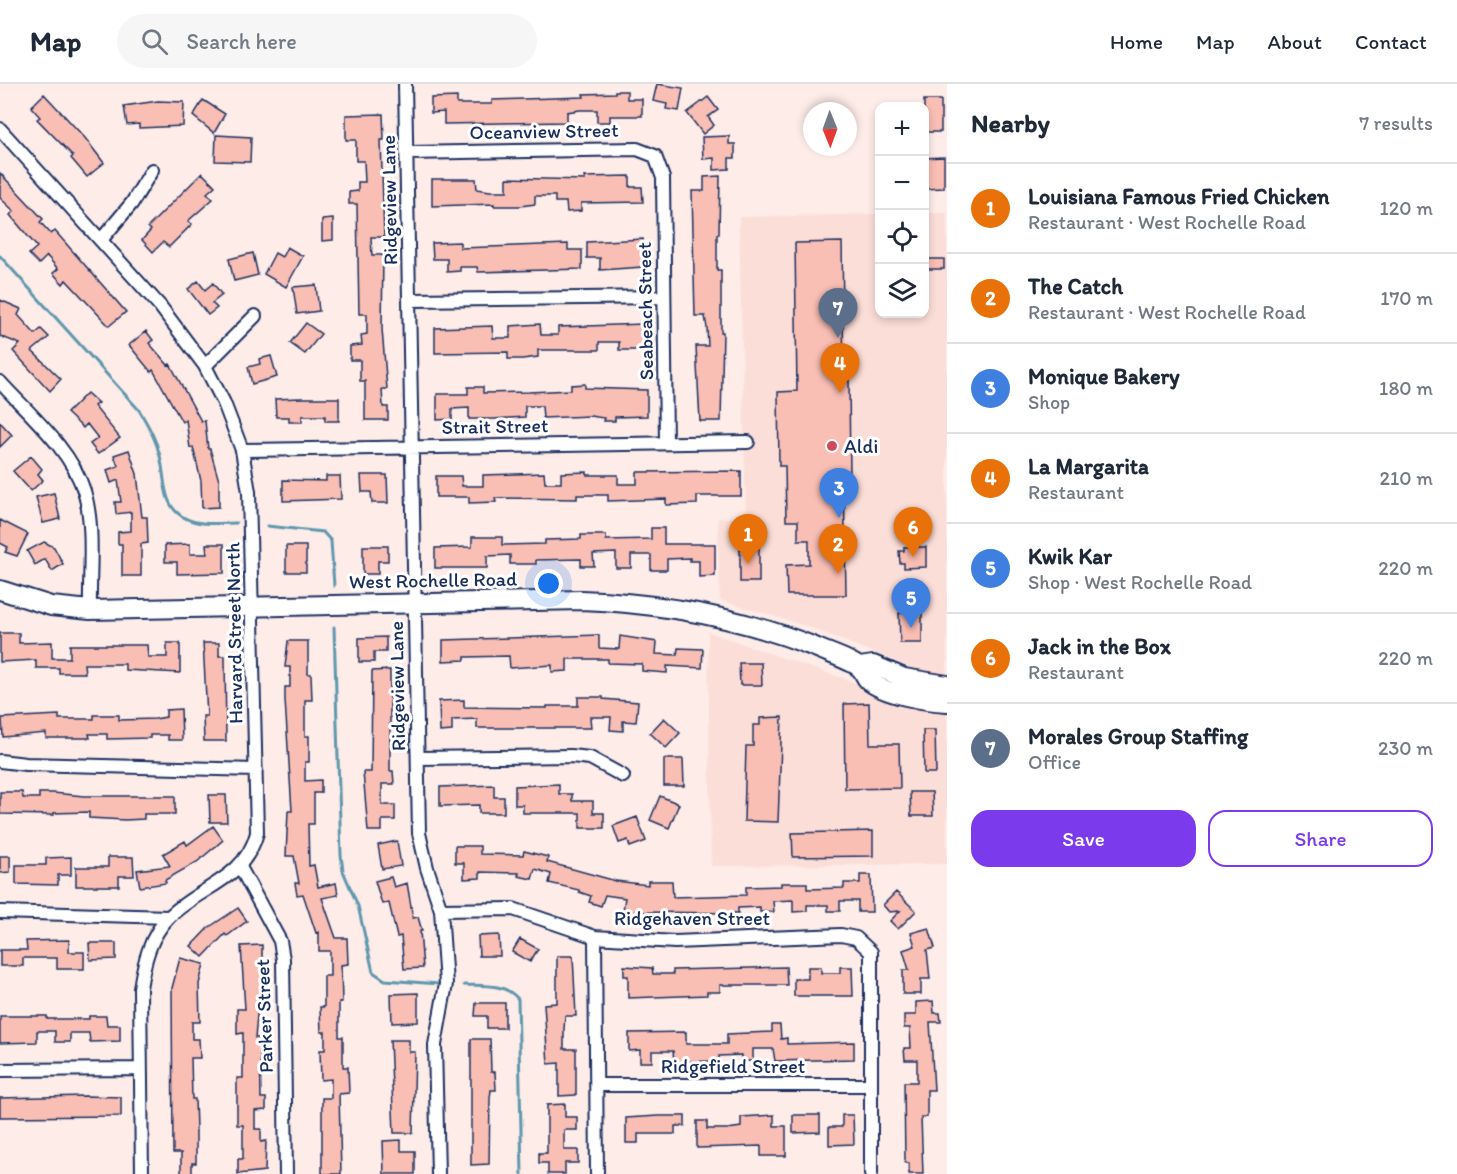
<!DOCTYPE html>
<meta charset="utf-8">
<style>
:root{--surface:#fff;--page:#f6f6f7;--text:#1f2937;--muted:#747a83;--line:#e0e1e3;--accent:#7c3aed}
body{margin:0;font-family:Itim,sans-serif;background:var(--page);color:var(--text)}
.controls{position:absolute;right:18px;top:18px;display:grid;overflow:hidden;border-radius:12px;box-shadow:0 3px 9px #0003}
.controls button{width:54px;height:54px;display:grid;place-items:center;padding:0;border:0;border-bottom:2px solid var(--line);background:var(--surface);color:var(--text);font:30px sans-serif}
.compass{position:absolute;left:803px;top:18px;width:54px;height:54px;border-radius:50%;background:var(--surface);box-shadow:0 3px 9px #0003;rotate:179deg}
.you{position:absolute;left:549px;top:500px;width:21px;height:21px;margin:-15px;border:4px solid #fff;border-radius:50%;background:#1a73e8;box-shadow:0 0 0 9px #1a73e833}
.badge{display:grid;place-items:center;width:39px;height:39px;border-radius:50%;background:var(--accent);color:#fff;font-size:20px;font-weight:700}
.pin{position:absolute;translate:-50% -50px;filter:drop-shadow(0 2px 3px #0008)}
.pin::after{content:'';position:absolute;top:32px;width:21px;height:18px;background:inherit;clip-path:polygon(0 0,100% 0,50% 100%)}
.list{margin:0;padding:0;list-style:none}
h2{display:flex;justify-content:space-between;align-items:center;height:78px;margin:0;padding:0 24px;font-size:26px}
h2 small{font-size:20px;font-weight:400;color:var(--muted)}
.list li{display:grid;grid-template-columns:39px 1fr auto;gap:18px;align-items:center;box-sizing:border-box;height:90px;padding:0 24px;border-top:2px solid var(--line)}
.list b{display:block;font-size:22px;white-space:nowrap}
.list p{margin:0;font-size:20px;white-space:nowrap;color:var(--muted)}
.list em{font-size:20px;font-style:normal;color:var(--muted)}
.actions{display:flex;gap:12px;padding:18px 24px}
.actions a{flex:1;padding:14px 0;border:2px solid var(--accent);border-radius:18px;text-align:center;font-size:21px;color:var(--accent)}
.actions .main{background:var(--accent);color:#fff}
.icon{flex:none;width:33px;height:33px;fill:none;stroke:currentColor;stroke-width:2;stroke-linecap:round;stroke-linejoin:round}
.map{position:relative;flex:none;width:947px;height:1090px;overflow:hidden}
header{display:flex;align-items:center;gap:36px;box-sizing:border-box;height:84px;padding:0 30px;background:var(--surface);border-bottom:2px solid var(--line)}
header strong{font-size:28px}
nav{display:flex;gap:33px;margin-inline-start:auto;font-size:21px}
.search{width:420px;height:54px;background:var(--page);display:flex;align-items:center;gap:15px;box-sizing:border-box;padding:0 21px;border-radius:33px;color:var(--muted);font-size:22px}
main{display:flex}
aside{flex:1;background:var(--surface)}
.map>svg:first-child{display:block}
</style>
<header>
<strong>Map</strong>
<div class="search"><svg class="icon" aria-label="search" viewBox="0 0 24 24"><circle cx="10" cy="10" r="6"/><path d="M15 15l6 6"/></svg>Search here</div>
<nav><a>Home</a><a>Map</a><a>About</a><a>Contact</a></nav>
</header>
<main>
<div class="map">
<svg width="947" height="1090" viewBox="0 0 947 1090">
<rect width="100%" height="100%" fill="#fdece8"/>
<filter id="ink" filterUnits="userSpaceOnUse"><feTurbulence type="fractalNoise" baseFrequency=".0167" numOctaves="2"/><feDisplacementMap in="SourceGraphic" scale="12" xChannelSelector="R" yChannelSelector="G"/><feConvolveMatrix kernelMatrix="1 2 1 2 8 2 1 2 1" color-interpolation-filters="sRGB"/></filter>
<g filter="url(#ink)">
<path fill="#fcded8" d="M925 129H947V591L943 593 925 589 806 542 720 516 718 434 746 433 739 133 879 130 880 230H924Z
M708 548 928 624 947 626V780L711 782Z"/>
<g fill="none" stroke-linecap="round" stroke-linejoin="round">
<path stroke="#5e97ae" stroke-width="3" d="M0 172 139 326C148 341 156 355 160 372 166 394 161 422 185 434 199 442 221 439 236 439
M267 442 323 448 331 457 334 502
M334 543 341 771 343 787 358 822 373 888 385 896 439 900
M464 901C484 902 505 899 518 915L522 1090"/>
</g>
<path fill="#f9beb4" stroke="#1b2f5e" stroke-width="1.5" d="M657 0 683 4 679 27 666 25 667 20 653 17Z
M615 7H627V15H642V32H610V38H597V26H580L567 28V38L444 40V28L431 29V14L457 13V20H492V16L584 13 583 10 615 9Z
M44 10 85 54 104 79 87 93 71 74 73 72 37 35 40 33 31 23Z
M708 13 718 26 708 33 714 41 703 50 687 29Z
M203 16 225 30 214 49 193 32Z
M924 16H941V48H924Z
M158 17 184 18 183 42 139 44V40L127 41 124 22Z
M383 30 384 56H381L384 153H371L372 171H383L382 245 387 305H382L383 323H388V336H365V297H360V276H350V262L362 261 361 251 367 250V230H359L357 120H349V108L358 107V98H365L364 77H356V56H346V31Z
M216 51 251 53 250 78 215 77Z
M729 52V60H735V74H729V85L714 86V74L703 75 702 53Z
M944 73V104L924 105V74Z
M0 89 43 135 40 138 51 150 55 147 126 228 109 242 66 196 63 200 53 189 58 185 47 172 39 180 29 170 37 163 10 131 14 127 0 114Z
M202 89 215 102 207 109 213 115 188 137 192 140 169 163 163 158 153 168 142 156 151 146 148 143Z
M630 92V103H642L643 118 581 119V127L567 128 566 118H555V112H535V120L520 122H494V120L432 122V95H476L477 105 490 107H507V94L585 96 584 93Z
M720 92 719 150H717V186H721V248H723L721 337H700L696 262H708L707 244 705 232H695L692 107H704V93Z
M333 135V156L322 157V136Z
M643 155V183L600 186V174H587V158Z
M460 158V164L568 160V166H582V185L478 188 477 183H460V187L447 188V175H433L432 159Z
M842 158 844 297 849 296 850 390H844L846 511H787L786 481 809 480V456H798V437H786L785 382H779L778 308 797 307 795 159Z
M287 163 303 172 286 203 264 190 275 169 282 173Z
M253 169 258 191 234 197 229 175Z
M924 175H944V185H924Z
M198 197 205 206 213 199 222 211 212 219 217 224 208 231 188 205Z
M316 201 319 227 297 230 293 203Z
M0 216 21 225 18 231 35 250 41 245 49 253 32 267 61 295 50 307 13 267 20 260 0 252Z
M306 239 321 250 305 270 290 259Z
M540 240 541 251H558V243L644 240V266H619V258H599V266H538V273L522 275H508V268L435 269V244L492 242 493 254H510V242Z
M146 247 153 256 149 259 168 281 170 280 201 337H205L208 365H210L219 397V423L202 424 201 397 193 363 190 364 186 336 182 338 153 286 151 288 129 261Z
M271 272 277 293 252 300 248 283 260 280 259 275Z
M585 300V304L647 306V332L615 333V337H603L604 334 590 332 543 334 542 322H525V333L494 335H469V324L452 325V335L437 336V310H468V303H483V309L529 308 571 306V301Z
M87 309 98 319 94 322 120 354 98 370 90 360 98 354 87 340 83 344 67 329Z
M301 314H339V337H325V332H302V338H289V333H276L275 315Z
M0 338 12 351 0 363Z
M129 366 137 390 142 433H147L148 459 141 460V492H122V460H118V448L131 447V428L116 430 115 418H121L118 396 111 399 107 386 118 382 114 371Z
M31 372 42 385 38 390 43 396 31 407 13 387Z
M741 387V412H697V420L666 421V415L608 417V411H577V415L495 414 496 418 469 419V413H436V392H461L462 402H483V391L544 389 545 399H561V389L587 388V391H618V400H637V388Z
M361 391H387L388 419H372L371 408H362Z
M326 392H340L341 415 283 417V396L326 397Z
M54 409 60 435 43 439 36 413Z
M0 436 28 450 17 472 5 468 8 463 0 459Z
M651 444H664V460H715V492L699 493V477H690V474L667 475V486H651V471H631V484H616V469L593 470 594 482H581V475L536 476V480H510V471L487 472V484H435V464L472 463V453H502V461L545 460V456L581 455V451H606V456L651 455Z
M44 458 54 463 63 480 52 487 45 475 35 481 27 467Z
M190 460V470H207L206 460H224V489L177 490V478H165V461Z
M286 462H306V488H286Z
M363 462H388V477H378V490H363Z
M759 463V498H740V464Z
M904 463H926V483L904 484V479H900L899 467H904Z
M899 529H922V559H900Z
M0 549H19V559L52 558V574H70V561H147L148 573H167V559H180V589L125 586V580H84L85 589H59V584H36V576L0 578Z
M599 551V564L619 565 620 552 657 558 656 570 677 571 678 564 703 565 702 584 667 582V589L642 587V580L608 579V575H567V587L552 588V581L510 584 509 572 465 573V576L443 577V556Z
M386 553V568H374V578H359V554Z
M288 557H308V590H311L312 616H305V652H309V678H305V697L321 696V709H314V740H308L309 782 314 781 318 803 336 799 338 811 322 814 336 854H347L348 880 341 881 342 918H339V953H343V983H348L349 1009 339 1010 341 1090H322V1014H331V995L321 996 320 966H325V948H321L320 923H324V892H330V867H319V848L316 849 303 810 297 811 295 799H299L294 772H286L288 727H292L285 616V603H290V583H285Z
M203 559H219V572H225L226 657H204L203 632H207Z
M739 579H761L762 601H740Z
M390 586V687H393L394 700H382V721H395V736H382V747H368L363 688H371L372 587Z
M578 613H603V615L638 618 636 638 623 637V647L610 646 611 633H590L591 644H477V635L452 636V647L440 648 439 617 464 616V623L547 624V622H578Z
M869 619 870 660H899L900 704 845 705 844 620Z
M181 625 182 656H168V651H150V654L107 655V650H89L90 654H46V649L3 653 2 634 59 631V635H94V631H119V636L155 635 166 633V626Z
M782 633 778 738 744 737 746 662H753V641H760V634Z
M664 634 680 649 666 664 650 649Z
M923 646H935L936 689H924Z
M664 675H683L684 702H664Z
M559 700V710H572V717H593V729H604V744H580V729H523V721H515V702Z
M494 701V713H504V729H479V721L440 722V703Z
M0 708H22L23 714H39V709H53L84 712H175V730H144V735L125 736 89 734V728L53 729 54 731 0 730Z
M910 708H932L933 732H911Z
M209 711H226L227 738H210Z
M660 712 679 720 669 744 650 736Z
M637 733 646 757 630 763 628 756 619 759 613 742Z
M213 742 223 756 197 778 165 796 166 799 140 803 137 786 170 782 163 770 185 757 187 761Z
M873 747V772L793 773 792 749Z
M397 757 401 782 382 785 378 761Z
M455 762H480V770L523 771 524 767 548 773 547 778 616 797 648 801V797H672L673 813 746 811V803L781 802V799H807V805L844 804V799H860V791H871L872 828H858V817H840V827H828V821H807V827L793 828V816L773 817 774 828H760V823L738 824V829L632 828 623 826 625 814 605 811 601 822 589 818 591 812 579 808V806L549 799 551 790 535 785 532 795 518 792 519 789 480 788V794L464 795V779H455Z
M0 772H10V788L0 789Z
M71 773V791H58V801L16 800V781H46V774Z
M108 773H133L134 792H119V802H76V783H108Z
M391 793 394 803 407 799 413 834 418 833 422 847H420L423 884 404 885 401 852 397 853 389 819 382 820 375 797Z
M896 808 916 827 898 845 890 837 900 827 889 828 883 821Z
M238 824 247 837 227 852 225 850 203 873 191 862 208 844Z
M929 844 935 864 927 866 930 895H921V910H903V886H909L903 866 915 862 911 849Z
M499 851 500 872H479L478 852Z
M520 855 538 865 530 878 512 868Z
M69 856V868H84V885H57V874H23V882H0V866H27L26 857Z
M89 859H116V875L90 876Z
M262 861V920H258L255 954H260L261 1014H266V1026L255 1027V1045H261V1058L266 1057 265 1087 238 1090V1075H243V1041H237V994H243V949L237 950V925H245L241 862Z
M557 872H573L576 932H565L564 945V965H576V1011L559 1012V979L548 980 544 920 557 919Z
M180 874 204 880 199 900 200 938H192V955H199L200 974H191L192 1015H195L196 1045V1079H192V1090H181V1069H173L172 904Z
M624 882 652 884 653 890H673V886L786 883 787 901H720V908H707V911L628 914V892H624Z
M808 883H821V889H840V883H852L853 912H794V895H808Z
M418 909V938L392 939 391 910Z
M933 917 934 929H940L941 938H930L934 1006H927V1033H921L923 1090H909V1079H905L904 998H917V976H905L904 964H911L910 944H904V931H916V918Z
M476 919H505V944H487V932H475Z
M0 932H47V935H89V932H106L107 941H120V957L90 958 89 949H70V958H55V947H37V958L0 959Z
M772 941H780L781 955 787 954V960L854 958V975L775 977 773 965H753V977H741V971L719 972V977L674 978 673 967H652V978H640V966L629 967V949L686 948V960H727V950L772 948Z
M471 955H490L491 988H495L496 1006H491L490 1014 489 1080 471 1081Z
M390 956H409V968H415L413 1049H394Z
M85 1012 121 1013V1032L0 1033V1014Z
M565 1020V1033H577V1046H564V1066H578V1079H565V1090H548V1079H539V1069H547V1021Z
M774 1031V1042H786V1072H761V1062L697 1064V1037H707V1045H728L741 1043V1033Z
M793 1031H820V1048L793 1049Z
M842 1031H853L854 1060 829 1061V1043H842Z
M658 1032H685V1042H675V1050H638V1059H626V1034Z
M401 1056V1067H415V1090H384L383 1057Z"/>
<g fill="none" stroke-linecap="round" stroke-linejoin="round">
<defs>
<path id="street" d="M405 0 419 749 427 784 441 826 446 900 435 961 438 1090
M0 45 160 222 205 282 224 319 242 366 249 408 257 749C244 797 200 802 169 833 150 852 144 878 140 904L142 1090
M408 69 637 65 655 72 663 94 666 359
M101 156 132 119 152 86
M411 216 664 213
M205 282 255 232
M0 298C29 330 71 365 84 407 95 443 89 488 90 526
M242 366 748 358
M418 674 571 672 590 674 623 692
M0 677 26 680 256 686
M240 783 280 857 283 875 286 1090
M441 826 513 825 595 853 675 858 841 851 856 854 871 868V1090
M0 828 169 833
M595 853 597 1090
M0 986 140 985
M597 1001H870"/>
<path id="secondary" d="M0 506 51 522 90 526 581 516C660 519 742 534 815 563 825 568 854 577 861 585 864 588 865 593 868 596 883 610 927 617 947 618
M860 583 873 581 904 594 947 601"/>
</defs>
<use href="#street" stroke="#1b2f5e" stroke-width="16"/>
<use href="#secondary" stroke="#1b2f5e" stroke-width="22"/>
<use href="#street" stroke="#fff" stroke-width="12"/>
<use href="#secondary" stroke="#fff" stroke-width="18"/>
</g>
</g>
<circle fill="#d1495b" stroke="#fff" stroke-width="2" cx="832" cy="362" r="6"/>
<g text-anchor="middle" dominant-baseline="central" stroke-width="6" stroke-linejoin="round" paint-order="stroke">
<g font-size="20" fill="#1b2f5e" stroke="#fff">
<text transform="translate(544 47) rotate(-1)">Oceanview Street</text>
<text transform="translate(389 116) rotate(-91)">Ridgeview Lane</text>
<text transform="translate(645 227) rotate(-91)">Seabeach Street</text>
<text transform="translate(495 342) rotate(-1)">Strait Street</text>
<text transform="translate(433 496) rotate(-1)">West Rochelle Road</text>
<text transform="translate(234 549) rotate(-91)">Harvard Street North</text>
<text transform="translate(397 602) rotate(-91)">Ridgeview Lane</text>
<text x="692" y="834">Ridgehaven Street</text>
<text transform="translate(264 932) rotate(-92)">Parker Street</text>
<text x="733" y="982">Ridgefield Street</text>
</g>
<g font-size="20" fill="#1b2f5e" stroke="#fff" text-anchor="start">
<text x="844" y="362">Aldi</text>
</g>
</g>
</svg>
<div class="controls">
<button>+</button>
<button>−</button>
<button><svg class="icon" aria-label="locate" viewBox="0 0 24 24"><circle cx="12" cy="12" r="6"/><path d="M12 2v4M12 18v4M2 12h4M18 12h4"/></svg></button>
<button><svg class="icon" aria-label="layers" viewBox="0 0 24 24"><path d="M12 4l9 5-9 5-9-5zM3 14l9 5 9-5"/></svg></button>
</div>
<svg class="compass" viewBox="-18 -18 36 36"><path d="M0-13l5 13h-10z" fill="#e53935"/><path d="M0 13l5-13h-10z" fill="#747a83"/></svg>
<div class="you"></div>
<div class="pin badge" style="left:748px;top:480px;background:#e8710a">1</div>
<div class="pin badge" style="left:838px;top:490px;background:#e8710a">2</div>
<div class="pin badge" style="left:839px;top:434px;background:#3f7fe0">3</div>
<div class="pin badge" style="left:840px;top:309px;background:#e8710a">4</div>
<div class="pin badge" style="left:911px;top:544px;background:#3f7fe0">5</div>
<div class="pin badge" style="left:913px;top:473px;background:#e8710a">6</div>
<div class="pin badge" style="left:838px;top:254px;background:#5c6f8a">7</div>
</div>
<aside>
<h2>Nearby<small>7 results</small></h2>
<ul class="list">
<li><span class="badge" style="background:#e8710a">1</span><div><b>Louisiana Famous Fried Chicken</b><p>Restaurant · West Rochelle Road</p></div><em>120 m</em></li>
<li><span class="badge" style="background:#e8710a">2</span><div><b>The Catch</b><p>Restaurant · West Rochelle Road</p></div><em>170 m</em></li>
<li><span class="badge" style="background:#3f7fe0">3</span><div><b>Monique Bakery</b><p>Shop</p></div><em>180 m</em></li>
<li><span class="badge" style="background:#e8710a">4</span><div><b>La Margarita</b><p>Restaurant</p></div><em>210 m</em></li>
<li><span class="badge" style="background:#3f7fe0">5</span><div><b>Kwik Kar</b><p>Shop · West Rochelle Road</p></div><em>220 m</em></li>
<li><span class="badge" style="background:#e8710a">6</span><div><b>Jack in the Box</b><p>Restaurant</p></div><em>220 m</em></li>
<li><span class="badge" style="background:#5c6f8a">7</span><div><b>Morales Group Staffing</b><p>Office</p></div><em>230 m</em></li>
</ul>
<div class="actions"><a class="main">Save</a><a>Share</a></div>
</aside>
</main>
